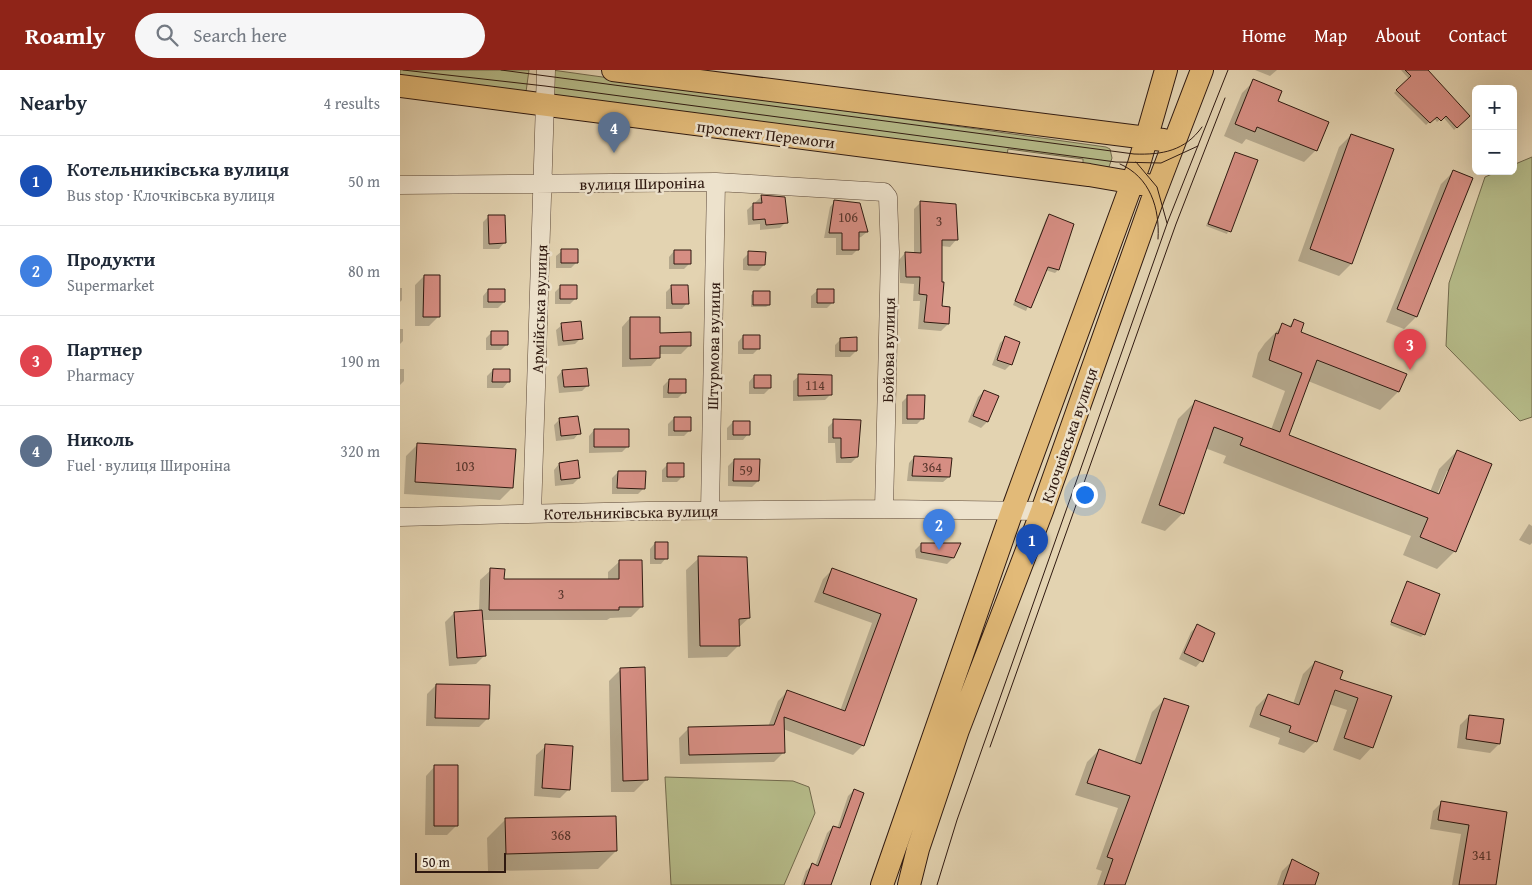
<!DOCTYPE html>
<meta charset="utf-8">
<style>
:root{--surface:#fff;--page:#f6f6f7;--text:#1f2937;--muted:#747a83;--line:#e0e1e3;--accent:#8f2418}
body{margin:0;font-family:"Gentium Book Plus",serif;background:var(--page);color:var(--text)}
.controls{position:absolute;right:15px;top:15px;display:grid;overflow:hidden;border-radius:8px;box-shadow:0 5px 20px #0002}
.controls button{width:45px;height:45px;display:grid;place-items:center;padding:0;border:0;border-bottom:1px solid var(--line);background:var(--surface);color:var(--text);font:25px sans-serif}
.scale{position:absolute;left:15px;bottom:12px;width:91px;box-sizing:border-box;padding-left:5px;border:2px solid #2f1910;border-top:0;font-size:14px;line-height:18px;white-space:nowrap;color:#2f1910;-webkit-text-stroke:4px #ede2cc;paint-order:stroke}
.you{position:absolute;left:684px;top:424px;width:18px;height:18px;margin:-12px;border:4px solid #fff;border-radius:50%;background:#1a73e8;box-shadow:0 0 0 8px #1a73e833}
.badge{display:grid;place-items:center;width:32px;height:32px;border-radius:50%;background:var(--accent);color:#fff;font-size:16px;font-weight:700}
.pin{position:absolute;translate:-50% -41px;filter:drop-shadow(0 1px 2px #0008)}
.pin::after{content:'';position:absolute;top:26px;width:18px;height:15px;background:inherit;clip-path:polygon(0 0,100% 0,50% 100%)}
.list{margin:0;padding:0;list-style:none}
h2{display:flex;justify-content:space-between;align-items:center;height:65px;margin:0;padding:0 20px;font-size:21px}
h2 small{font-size:16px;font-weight:400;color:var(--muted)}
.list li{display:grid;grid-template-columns:32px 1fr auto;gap:15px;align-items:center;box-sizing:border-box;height:90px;padding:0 20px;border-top:1px solid var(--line)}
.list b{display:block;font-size:19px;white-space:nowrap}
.list p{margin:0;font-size:16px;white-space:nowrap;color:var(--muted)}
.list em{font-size:16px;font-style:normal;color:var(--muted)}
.icon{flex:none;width:28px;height:28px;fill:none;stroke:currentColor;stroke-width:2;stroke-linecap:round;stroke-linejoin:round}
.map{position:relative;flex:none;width:1132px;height:815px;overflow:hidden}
header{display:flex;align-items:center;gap:30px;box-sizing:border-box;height:70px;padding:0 25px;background:var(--accent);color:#fff}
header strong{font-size:24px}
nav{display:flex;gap:28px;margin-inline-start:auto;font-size:18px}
.search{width:350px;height:45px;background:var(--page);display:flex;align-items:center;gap:12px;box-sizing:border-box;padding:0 18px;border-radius:28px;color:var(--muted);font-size:19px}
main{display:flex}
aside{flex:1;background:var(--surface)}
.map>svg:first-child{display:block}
</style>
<header>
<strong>Roamly</strong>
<div class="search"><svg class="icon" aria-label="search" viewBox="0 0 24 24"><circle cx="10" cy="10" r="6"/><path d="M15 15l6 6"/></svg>Search here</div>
<nav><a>Home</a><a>Map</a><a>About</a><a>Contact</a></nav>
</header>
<main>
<aside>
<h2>Nearby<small>4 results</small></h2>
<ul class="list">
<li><span class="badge" style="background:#1a4fb4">1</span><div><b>Котельниківська вулиця</b><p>Bus stop · Клочківська вулиця</p></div><em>50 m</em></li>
<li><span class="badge" style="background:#3f7fe0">2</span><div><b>Продукти</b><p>Supermarket</p></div><em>80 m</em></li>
<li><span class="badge" style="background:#e0444e">3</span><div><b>Партнер</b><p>Pharmacy</p></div><em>190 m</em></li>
<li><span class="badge" style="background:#5c6f8a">4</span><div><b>Николь</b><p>Fuel · вулиця Широніна</p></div><em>320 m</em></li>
</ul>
</aside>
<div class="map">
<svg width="1132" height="815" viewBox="0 0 1132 815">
<rect width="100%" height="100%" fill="#e3d3b1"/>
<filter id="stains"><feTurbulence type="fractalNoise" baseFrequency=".004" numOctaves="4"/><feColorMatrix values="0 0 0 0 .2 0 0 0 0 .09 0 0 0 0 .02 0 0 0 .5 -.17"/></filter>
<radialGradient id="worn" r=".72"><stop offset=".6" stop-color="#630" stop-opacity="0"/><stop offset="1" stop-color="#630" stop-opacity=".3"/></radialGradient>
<path fill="#b6bc8a" stroke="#726a4d" d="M0 0H129L126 22 0 5Z
M152 0 706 77 710 79 712 88 709 97 704 99 683 95V89L608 79 607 85 149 26Z
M1132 87V347L1120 351 1046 276 1049 213 1085 107 1099 101H1113V95Z
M265 707 393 711 409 717 415 743 384 815H271Z"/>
<path fill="#0003" fill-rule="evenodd" d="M855 0H877L870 6Z
M1001 0H1026L1069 46 1054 60 1043 47 1037 52 1034 48 1026 55 994 23 1009 9Z
M854 11 876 32 916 80 904 92 846 69 842 74 824 66 842 23Z
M951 65V194L939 206 898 191 939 77Z
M835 83 856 91 827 164 806 156Z
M1053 102 1071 109 1016 247 1004 259 986 252 1041 114Z
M361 127 384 128 386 152 380 158 360 160V154L348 155 347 140Z
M435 131 467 162 461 167 457 168 458 179 452 185H436V168H424L430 137Z
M521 132 556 170 550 177 541 176V238L548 254 541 261 518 259 520 231H513L514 214 500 213 499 190 505 183 514 184V139Z
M649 145 658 200 655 203 645 200 626 241 613 235 646 149Z
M89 146 104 173 99 179H83V152Z
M162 181 177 192 171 198H156V186Z
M274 181 290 193 284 199H269V187Z
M349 183 364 195 358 201 343 200V189Z
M24 206 38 247 29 256H15V215Z
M161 216 176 228 170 234H155V222Z
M272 216 287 233 282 239H266V222Z
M0 218H2V230L0 232Z
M88 220 104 232 98 238H83V226Z
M417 221 432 233 427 238H411V226Z
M354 223 369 235 366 237H351V225Z
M230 248 259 264 289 276 281 284H259V287L251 296 222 297V257Z
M894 251 899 262 998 322 980 340 908 311 887 366 1030 422 1039 399 1057 381 1055 481 1037 499 1003 485 1011 466 823 393 826 386 805 378 783 443 765 461 741 453 778 349 796 331 871 360 885 321 852 307 858 283 865 273 883 255 888 257ZM1047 401H1050L1038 430 1035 429Z
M162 255 181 268 175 274 158 276 156 260Z
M0 259H3V271L0 274Z
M92 262 107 274 101 280H86V268Z
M343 266 359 278 353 284H338V272Z
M605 268 611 294 605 300 592 295 600 273Z
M441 269 456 281 450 287H435V275Z
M0 299H4V311L0 315Z
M93 300 108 312 103 318H87V306Z
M162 301 188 315 182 321 159 323 157 307Z
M354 306 370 318 364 324H349V312Z
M399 306 431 324 425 330 393 331V311Z
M269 310 284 322 278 328H263V316Z
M584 321 598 327 587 352 581 358 568 352 578 327Z
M508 326 523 348 517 354H502V332Z
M274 348 290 360 284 366H268V354Z
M159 350 179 363 174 369 156 371 154 355Z
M434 351 457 387 451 393H436L435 373H428V357Z
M333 352 348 364 343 370H327V358Z
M194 360 227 377 222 382 189 383V366Z
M18 374 112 418 100 430 4 424 6 386Z
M514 387 549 407 543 412 507 411 509 393Z
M334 390 358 411 352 417 328 416V396Z
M159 394 179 408 173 414 155 416 154 400Z
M267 395 283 406 277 412H262V400Z
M218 402 244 418 238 424H212V408Z
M1129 454 1132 456V473L1130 475 1119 470Z
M255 473 266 488 261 494H250V479Z
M521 474 553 488 547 494 516 488 515 480Z
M299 488 349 548 338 558 339 575 327 587 288 588 286 500Z
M219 492 242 536 231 547 210 548 207 550H82L85 585 76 594 49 596 45 552 54 543 79 541 80 510 91 500 102 510H208V502Z
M432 500 516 530 463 675 453 685 383 659 384 682 374 692 280 694 279 668 289 658 368 657 378 631 387 622 440 641 472 553 414 532 423 509Z
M1007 512 1024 564 1021 567 990 555Z
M797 556 801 591 796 597 779 589 791 562Z
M915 592 938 610 990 627 972 677 960 690 933 680 947 640 929 634 916 671 904 683 878 674 880 668 849 657 856 637 868 625 893 634 903 604Z
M221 599 246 710 234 722H211L209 611Z
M36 615 88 648 79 657 26 656 27 624Z
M764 630 724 815H697L702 801 696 799 718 738 675 725 687 692 699 680 734 693 752 642Z
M1069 646 1099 674 1090 683 1057 678 1060 655Z
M146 676 169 719 160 728 134 726 136 685Z
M35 696 56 756 47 765H25L26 706Z
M454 720 430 815H401L406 801 412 795 415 796 427 763 433 757 437 759 448 726Z
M1042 732 1106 743 1094 815H1052L1061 764 1030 759 1033 741Z
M105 750 216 781 198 799 88 801 87 768Z
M892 791 914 815H877L882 801Z"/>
<path fill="#d68e83" stroke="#2f1910" d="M1005 0H1028L1070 46 1057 58 1046 46 1041 51 1037 47 1030 53 996 20 1011 6Z
M853 9 882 21 878 31 929 52 917 81 857 57 855 62 835 54Z
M951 64 994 79 952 194 910 179Z
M835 82 858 90 831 162 808 154Z
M1053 100 1073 108 1017 247 997 239Z
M361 125 385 127 388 153 366 155 365 149 353 150V133H362Z
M434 130 460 133 468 162H459V180H442V163H429Z
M520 131 556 134 558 170H542V212H544L542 236 550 237 549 254 524 252 527 225 519 224 520 207H506L505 182 521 183Z
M649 144 674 154 659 200 648 197 631 238 615 231Z
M88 145H105L106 173 89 174Z
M161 179H178V193H161Z
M274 180H291V194H274Z
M348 181 366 182 365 195H348Z
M24 205H40V247H23Z
M160 215H177V229H160Z
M271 215H288L289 234H272Z
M88 219H105V232H88Z
M417 219H434V233H417Z
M353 221H370V235H353Z
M230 247H260V263L291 262V276H260V288L230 289Z
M894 249 904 253 901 262 1007 304 999 322 917 290 889 365 1039 424 1057 380 1092 394 1056 482 1020 467 1028 448 840 375 843 368 814 357 784 444 759 435 795 330 880 362 902 303 869 290 876 263 878 264 882 253 891 257Z
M181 251 183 269 163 271 161 253Z
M91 261H108V275H91Z
M343 265H360V279H343Z
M605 266 620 272 612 295 597 290Z
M457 267V281H440V268Z
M187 298 189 316 164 317 162 300Z
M93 299H110V312H92Z
M398 304 432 305V325L398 326Z
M354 305H371V318H354Z
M269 309H286V323H268Z
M584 320 599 326 588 352 573 346Z
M507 325H525L524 349H507Z
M178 346 181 364 161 366 159 348Z
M274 347H291V361H274Z
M433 349 461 350 458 387 441 388V368H433Z
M333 351H350V365H333Z
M194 359H229V377H194Z
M17 373 116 379 113 418 15 412Z
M514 386 552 388 550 407 512 406Z
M334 389H360L359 411H333Z
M178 390 180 408 161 410 159 393Z
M267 393H284V407H267Z
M218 401H246L245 419 217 418Z
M255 472H268V489H255Z
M521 473H561L554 488 521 482Z
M298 486 347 487 350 548 339 549 340 576H300Z
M219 490H242L243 537H219V540H89L90 498 105 499 104 509H219Z
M432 498 517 529 464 676 384 647 385 683 289 685 288 657 374 655 387 620 445 641 481 544 423 523Z
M1007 511 1040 524 1025 565 991 552Z
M82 540 86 586 57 588 54 542Z
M797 554 815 563 803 592 784 583Z
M915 591 943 601 940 609 992 626 973 678 944 668 958 628 935 620 917 672 889 662 891 656 860 645 868 624 899 635Z
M245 597 248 710 223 711 220 598Z
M36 614 90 615 89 649 35 648Z
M764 628 789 636 725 815H704L713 789 707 787 730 726 687 713 699 679 741 694Z
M1069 645 1104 649 1100 674 1066 669Z
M145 674 173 676 170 720 142 718Z
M34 695H58V756H34Z
M454 719 464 723 431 815H404L412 793 418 796 433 756 440 758Z
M1041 731 1107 742 1096 815H1059L1069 755 1038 750Z
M216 746 217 781 106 784 105 748Z
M892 789 919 803 915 815H883Z"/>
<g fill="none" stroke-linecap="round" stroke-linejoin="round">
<defs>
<path id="minor" d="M0 115 316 112 484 122 488 127 490 182 484 439
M310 441 316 112
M132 444 146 0
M0 447 247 441 484 439 642 441"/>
<path id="major" d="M213 0 763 70
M0 16 689 105 747 115
M482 815 612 441 739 94 766 0
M509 815 518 779 558 660 642 441 753 128 802 0"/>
</defs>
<use href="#minor" stroke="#5c4838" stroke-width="19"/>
<use href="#major" stroke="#2f1910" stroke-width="24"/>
<use href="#minor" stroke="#ede2cc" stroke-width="18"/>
<use href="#major" stroke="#e2ba78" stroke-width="22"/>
<path stroke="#2f1910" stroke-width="1" d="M3 0 145 16 716 92 761 93 798 76
M101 0 734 84C762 85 785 81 802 57
M736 92 757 117 767 153
M720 94C750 107 760 138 758 169
M590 677 776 154 825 28
M537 815 557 750 768 151 828 0"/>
</g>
<g text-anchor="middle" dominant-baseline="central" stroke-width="5" stroke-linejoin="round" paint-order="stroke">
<g font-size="14" fill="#59362d">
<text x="448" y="147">106</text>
<text x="539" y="151">3</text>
<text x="415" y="315">114</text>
<text x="65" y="396">103</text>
<text x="532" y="397">364</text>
<text x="346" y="400">59</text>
<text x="161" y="524">3</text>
<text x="161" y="765">368</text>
<text x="1082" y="785">341</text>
</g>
<g font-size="16" fill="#2f1910" stroke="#ede2cc">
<text transform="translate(366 64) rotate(7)">проспект Перемоги</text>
<text transform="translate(242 113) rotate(-1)">вулиця Широніна</text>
<text transform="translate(139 239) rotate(-88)">Армійська вулиця</text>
<text transform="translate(313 276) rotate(-89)">Штурмова вулиця</text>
<text transform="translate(488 280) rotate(-89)">Бойова вулиця</text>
<text transform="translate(669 365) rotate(-71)">Клочківська вулиця</text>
<text transform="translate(231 442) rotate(-1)">Котельниківська вулиця</text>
</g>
</g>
<rect width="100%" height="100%" filter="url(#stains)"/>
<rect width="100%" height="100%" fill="url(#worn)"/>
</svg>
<div class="controls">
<button>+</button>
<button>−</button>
</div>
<div class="scale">50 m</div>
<div class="you"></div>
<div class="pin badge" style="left:632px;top:495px;background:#1a4fb4">1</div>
<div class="pin badge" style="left:539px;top:480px;background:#3f7fe0">2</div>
<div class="pin badge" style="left:1010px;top:300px;background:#e0444e">3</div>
<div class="pin badge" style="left:214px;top:83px;background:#5c6f8a">4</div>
</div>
</main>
